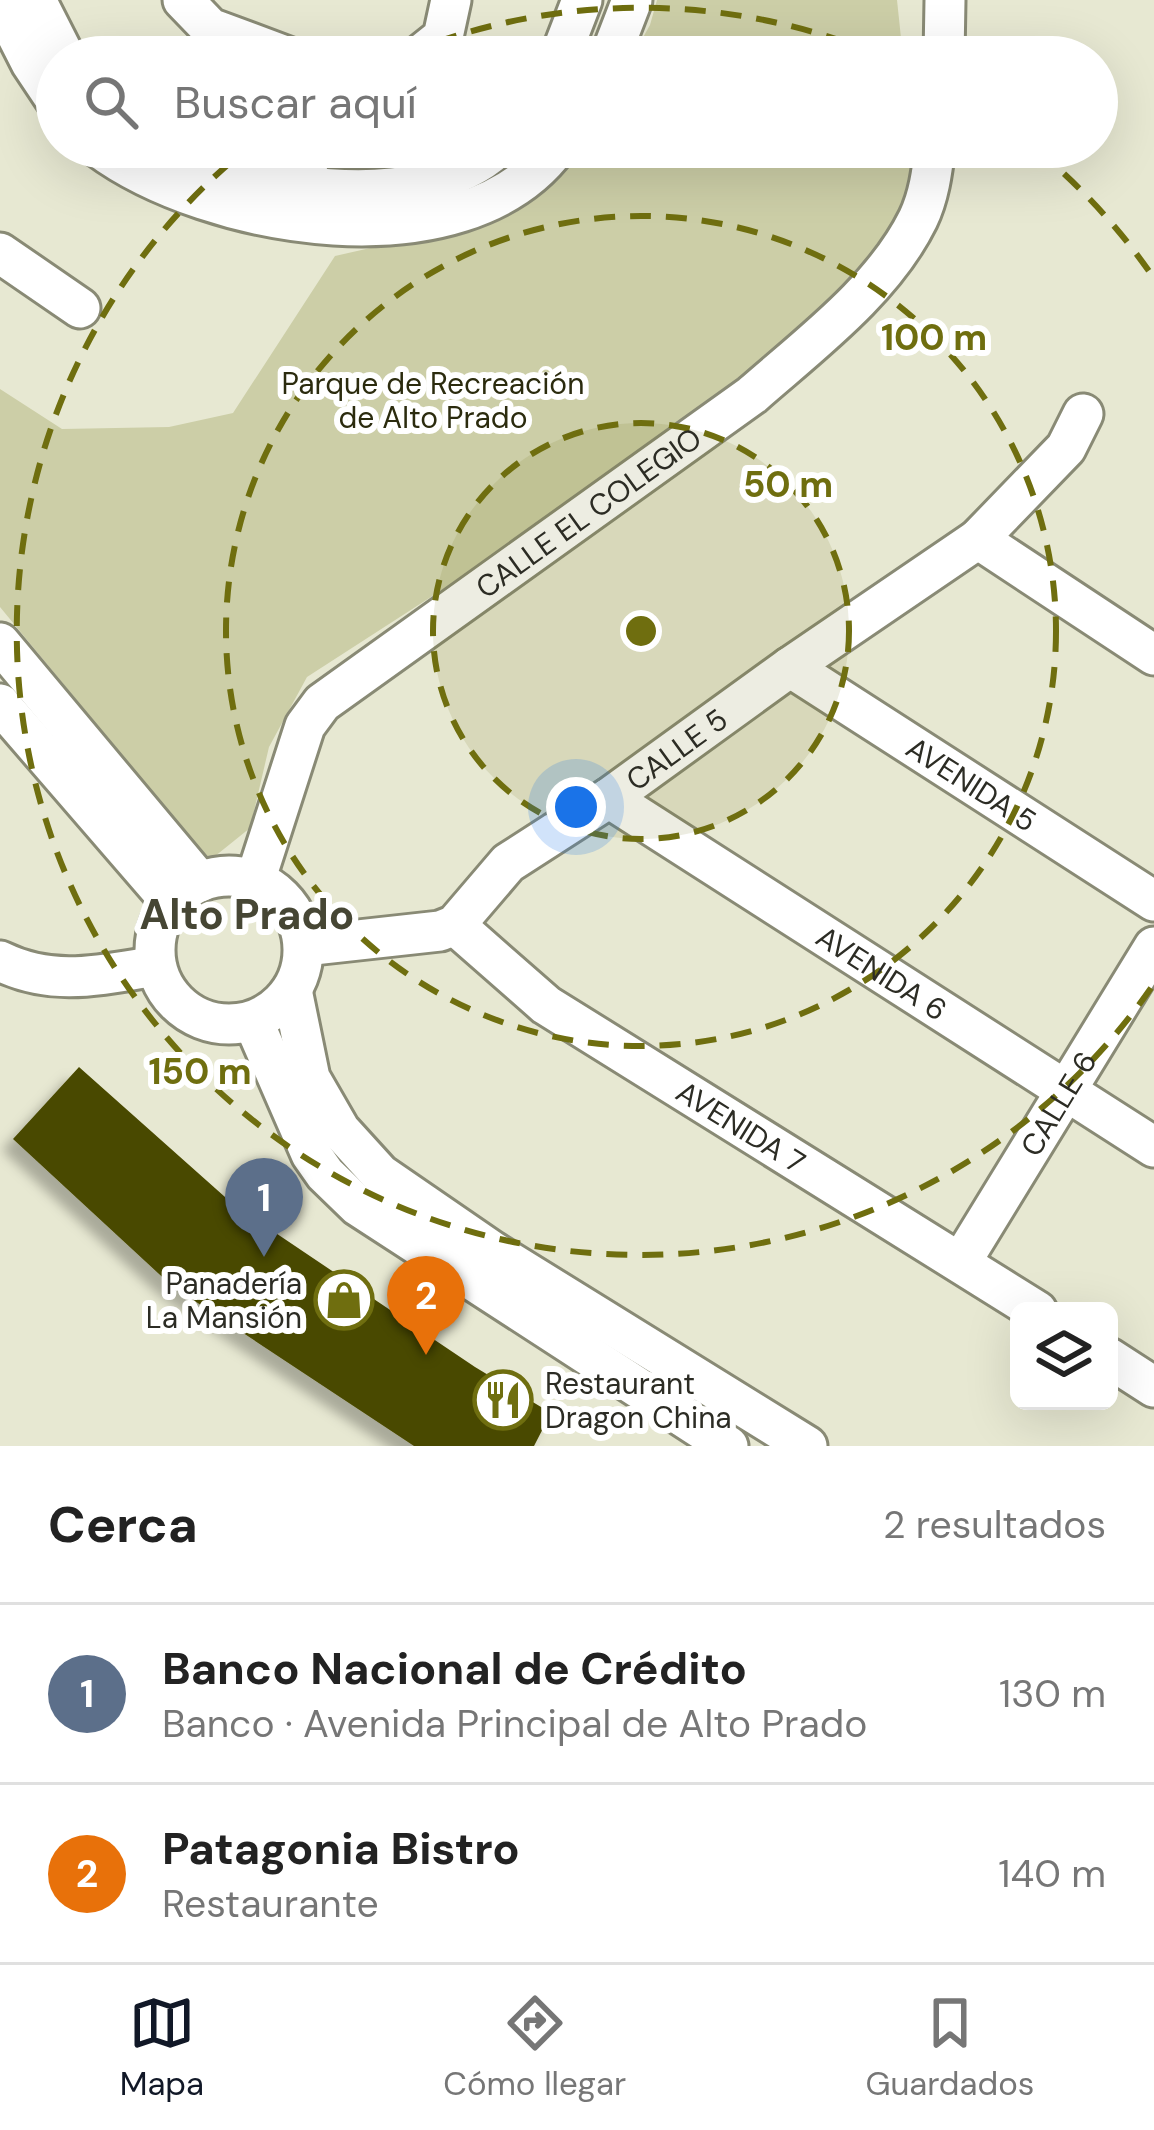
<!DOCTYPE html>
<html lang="es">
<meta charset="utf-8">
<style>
:root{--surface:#fff;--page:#f2f2f2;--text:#222;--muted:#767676;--line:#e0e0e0;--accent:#111827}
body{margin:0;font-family:"DM Sans",sans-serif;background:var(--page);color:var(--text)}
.controls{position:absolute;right:36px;bottom:36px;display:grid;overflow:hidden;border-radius:18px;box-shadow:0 12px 48px #0002}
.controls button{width:108px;height:108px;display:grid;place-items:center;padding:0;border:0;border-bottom:3px solid var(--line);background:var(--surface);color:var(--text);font:60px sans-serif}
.you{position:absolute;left:576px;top:807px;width:42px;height:42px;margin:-30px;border:9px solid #fff;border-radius:50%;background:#1a73e8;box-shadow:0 0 0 18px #1a73e833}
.badge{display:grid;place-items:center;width:78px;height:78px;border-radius:50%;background:var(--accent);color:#fff;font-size:39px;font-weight:700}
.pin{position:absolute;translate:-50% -99px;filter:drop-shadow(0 3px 6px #0008)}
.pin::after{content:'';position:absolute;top:63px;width:42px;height:36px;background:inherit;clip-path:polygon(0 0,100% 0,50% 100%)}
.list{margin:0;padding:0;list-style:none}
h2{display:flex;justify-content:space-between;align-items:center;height:156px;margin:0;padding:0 48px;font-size:51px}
h2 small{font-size:39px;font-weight:400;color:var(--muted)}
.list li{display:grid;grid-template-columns:78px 1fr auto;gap:36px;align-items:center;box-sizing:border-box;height:180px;padding:0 48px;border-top:3px solid var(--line)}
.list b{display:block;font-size:45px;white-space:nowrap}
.list p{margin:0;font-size:39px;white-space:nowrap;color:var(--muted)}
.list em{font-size:39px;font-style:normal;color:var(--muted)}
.icon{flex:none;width:66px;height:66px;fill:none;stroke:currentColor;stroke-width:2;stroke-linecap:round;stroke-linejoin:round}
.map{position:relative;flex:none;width:1154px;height:1446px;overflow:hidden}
.search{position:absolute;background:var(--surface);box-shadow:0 12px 48px #0002;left:36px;right:36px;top:36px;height:132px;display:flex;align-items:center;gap:30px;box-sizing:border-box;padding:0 42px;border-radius:66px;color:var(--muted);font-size:45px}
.sheet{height:516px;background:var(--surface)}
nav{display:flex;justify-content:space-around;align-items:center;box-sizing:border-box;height:168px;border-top:3px solid var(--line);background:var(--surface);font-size:33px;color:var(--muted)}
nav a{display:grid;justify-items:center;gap:6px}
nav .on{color:var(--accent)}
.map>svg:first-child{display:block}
</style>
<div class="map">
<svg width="1154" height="1446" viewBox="0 0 1154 1446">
<defs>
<filter id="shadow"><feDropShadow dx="-11" dy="11" stdDeviation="6" flood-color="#0004"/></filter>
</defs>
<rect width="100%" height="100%" fill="#e7e8d2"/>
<path fill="#cccea7" d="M657 0H897L903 57H632L650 25Z
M576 147H915L916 152 908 202 876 257 787 346 499 553 307 677 269 747 250 828 209 861 0 607V389L62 429 169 427 233 413 335 256 463 227 537 189Z"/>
<path fill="#4a4904" filter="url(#shadow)" d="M79 1067 234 1205 475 1367 551 1413 534 1446H414L172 1286 13 1139Z"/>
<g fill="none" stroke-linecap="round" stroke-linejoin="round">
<defs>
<g id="minor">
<path d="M36 0 65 57"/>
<path d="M183 0 210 28 288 57"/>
<path d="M0 2 31 63 57 102"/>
<path d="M418 57 443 37 451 0"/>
<path d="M560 57 582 0"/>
<path d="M610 57 632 0"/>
<path d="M944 57 945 0"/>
<path d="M98 147C208 229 464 273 557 147"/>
<path d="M152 147C240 185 421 220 498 147"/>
<path d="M302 209 310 147"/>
<path d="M0 253 80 308"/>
<path d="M978 539 1154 655"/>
<path d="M0 643 200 882"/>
<path id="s1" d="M790 667 1154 901"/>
<path d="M0 704 172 903"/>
<path id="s2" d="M609 798 1154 1147"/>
<circle cx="229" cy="950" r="74"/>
<path id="s3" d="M255 881 305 726 322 703 752 395C810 344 883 290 918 219 929 196 932 172 935 147"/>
<path id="s4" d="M455 925 546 1005 1037 1311"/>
<path id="s5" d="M304 946 440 931 455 925 508 863 609 798 790 667 978 539 1066 448 1083 414"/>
<path d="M0 961C53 987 100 975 156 966"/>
<path d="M292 990 310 1078 340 1130 380 1174 492 1251 807 1446"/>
<path d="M253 1021 311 1154 325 1174 358 1206 728 1446"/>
<path id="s6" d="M961 1262 1154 947"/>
<path d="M1109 1358 1154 1387"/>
</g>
</defs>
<use href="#minor" stroke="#898a75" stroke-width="45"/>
<use href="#minor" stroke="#fff" stroke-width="39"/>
</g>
<circle cx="641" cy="631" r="208" fill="#6f6e0f" fill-opacity=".12"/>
<g fill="none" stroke="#6f6e0f" stroke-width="6" stroke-dasharray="21 15">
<circle cx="641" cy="631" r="208"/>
<circle cx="641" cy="631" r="415"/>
<path d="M1151 988A623 623 0 1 1 245 150M403 55A623 623 0 0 1 879 55M1037 150A623 623 0 0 1 1151 274"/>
</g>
<defs>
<symbol id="shop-ring" viewBox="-11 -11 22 22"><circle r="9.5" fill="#fff" stroke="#6f6e0f" stroke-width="1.5"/><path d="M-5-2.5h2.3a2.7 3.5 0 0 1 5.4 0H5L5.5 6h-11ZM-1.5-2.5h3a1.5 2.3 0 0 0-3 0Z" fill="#6f6e0f"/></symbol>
<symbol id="restaurant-ring" viewBox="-11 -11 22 22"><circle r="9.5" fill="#fff" stroke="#6f6e0f" stroke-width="1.5"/><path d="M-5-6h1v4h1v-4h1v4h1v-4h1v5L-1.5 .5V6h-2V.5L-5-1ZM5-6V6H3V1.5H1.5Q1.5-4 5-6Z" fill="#6f6e0f"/></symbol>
</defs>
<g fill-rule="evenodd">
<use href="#shop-ring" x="311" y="1267" width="66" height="66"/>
<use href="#restaurant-ring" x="470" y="1367" width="66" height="66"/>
</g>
<g text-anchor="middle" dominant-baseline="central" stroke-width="12" stroke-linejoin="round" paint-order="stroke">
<g font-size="30" fill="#2b2b0e" stroke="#fff">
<text x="433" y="383">Parque de Recreación<tspan x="433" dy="34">de Alto Prado</tspan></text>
</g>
<g font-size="30" fill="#2c2c24" stroke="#fff">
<text stroke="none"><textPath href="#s3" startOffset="519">CALLE EL COLEGIO</textPath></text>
<text stroke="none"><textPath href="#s5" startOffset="438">CALLE 5</textPath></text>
<text stroke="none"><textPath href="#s1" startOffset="216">AVENIDA 5</textPath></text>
<text stroke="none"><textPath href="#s2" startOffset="324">AVENIDA 6</textPath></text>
<text stroke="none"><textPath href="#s6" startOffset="186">CALLE 6</textPath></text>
<text stroke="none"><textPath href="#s4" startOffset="351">AVENIDA 7</textPath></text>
</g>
<g font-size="30" fill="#2c2c24" stroke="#fff" text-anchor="end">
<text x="302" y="1283">Panadería<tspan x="302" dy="34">La Mansión</tspan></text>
<text x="545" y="1383" text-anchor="start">Restaurant<tspan x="545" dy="34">Dragon China</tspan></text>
</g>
<g font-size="42" font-weight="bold" fill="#464634" stroke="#fff">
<text x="247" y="914">Alto Prado</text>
</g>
</g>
<circle cx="641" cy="631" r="18" fill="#6f6e0f" stroke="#fff" stroke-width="6"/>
<g font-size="36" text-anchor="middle" font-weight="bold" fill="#6f6e0f" stroke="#fff" stroke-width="12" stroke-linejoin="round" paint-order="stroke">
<text x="934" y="350">100 m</text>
<text x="788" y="497">50 m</text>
<text x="200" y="1084">150 m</text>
</g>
</svg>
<div class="controls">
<button><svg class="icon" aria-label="layers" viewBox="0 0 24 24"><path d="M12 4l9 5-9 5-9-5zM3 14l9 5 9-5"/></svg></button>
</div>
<div class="you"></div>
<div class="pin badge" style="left:264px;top:1257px;background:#5c6f8a">1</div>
<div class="pin badge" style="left:426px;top:1355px;background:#e8710a">2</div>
<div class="search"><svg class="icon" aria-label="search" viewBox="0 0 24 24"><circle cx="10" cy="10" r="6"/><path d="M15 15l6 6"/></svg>Buscar aquí</div>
</div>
<section class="sheet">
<h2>Cerca<small>2 resultados</small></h2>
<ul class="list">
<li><span class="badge" style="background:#5c6f8a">1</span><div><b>Banco Nacional de Crédito</b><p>Banco · Avenida Principal de Alto Prado</p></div><em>130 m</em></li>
<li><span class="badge" style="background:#e8710a">2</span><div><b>Patagonia Bistro</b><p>Restaurante</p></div><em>140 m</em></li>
</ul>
</section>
<nav>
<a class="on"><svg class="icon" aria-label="map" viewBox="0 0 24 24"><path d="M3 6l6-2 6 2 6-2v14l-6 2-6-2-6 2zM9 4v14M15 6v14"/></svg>Mapa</a>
<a><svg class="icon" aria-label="directions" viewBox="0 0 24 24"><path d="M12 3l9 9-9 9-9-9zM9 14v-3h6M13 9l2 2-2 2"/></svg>Cómo llegar</a>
<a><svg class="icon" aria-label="saved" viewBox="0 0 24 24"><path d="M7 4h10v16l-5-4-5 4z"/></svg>Guardados</a>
</nav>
